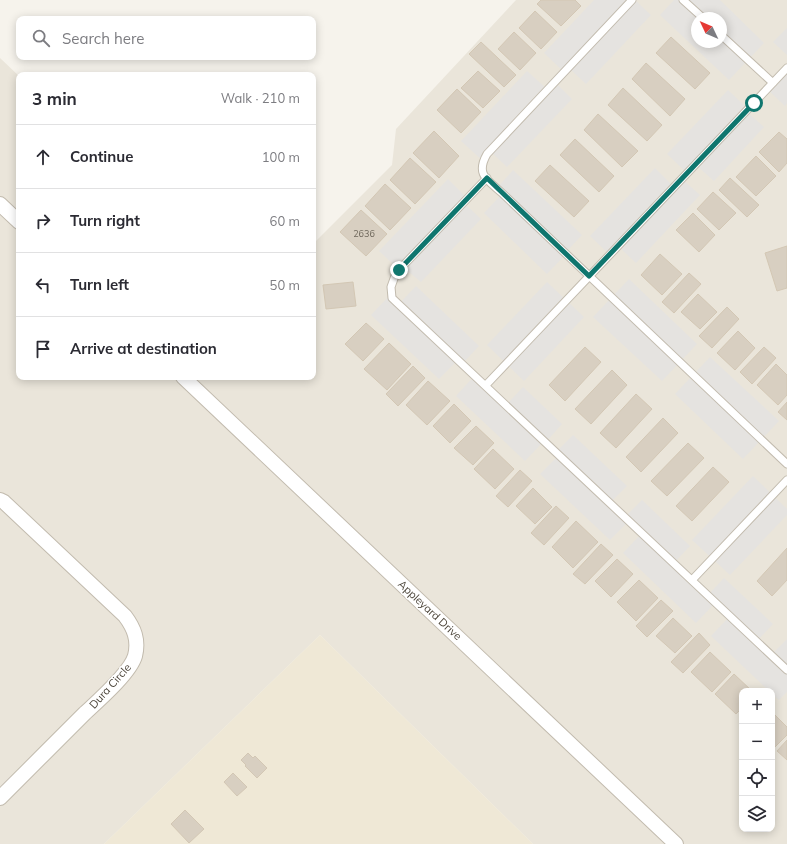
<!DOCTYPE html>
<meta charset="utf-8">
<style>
:root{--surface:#fff;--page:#f2f2f3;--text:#2b2b33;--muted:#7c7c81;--line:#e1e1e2}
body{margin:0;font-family:Mulish,sans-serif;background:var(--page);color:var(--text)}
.controls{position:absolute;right:12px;bottom:12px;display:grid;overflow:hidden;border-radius:8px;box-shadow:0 2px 10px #0003}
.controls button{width:36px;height:36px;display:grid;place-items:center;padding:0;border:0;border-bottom:1px solid var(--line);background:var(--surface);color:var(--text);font:20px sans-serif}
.compass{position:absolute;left:691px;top:12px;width:36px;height:36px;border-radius:50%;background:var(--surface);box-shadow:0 2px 10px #0003;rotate:314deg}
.stop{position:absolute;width:12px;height:12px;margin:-9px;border:3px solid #0f766e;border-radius:50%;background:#fff}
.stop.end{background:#0f766e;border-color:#fff;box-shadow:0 1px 4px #0008}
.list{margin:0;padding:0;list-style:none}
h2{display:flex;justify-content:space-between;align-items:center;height:52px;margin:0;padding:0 16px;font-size:17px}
h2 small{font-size:13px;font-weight:400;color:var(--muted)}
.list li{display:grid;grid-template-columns:26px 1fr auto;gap:12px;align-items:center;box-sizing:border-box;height:64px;padding:0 16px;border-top:1px solid var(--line)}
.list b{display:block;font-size:15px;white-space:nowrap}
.list em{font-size:13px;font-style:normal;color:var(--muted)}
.icon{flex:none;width:22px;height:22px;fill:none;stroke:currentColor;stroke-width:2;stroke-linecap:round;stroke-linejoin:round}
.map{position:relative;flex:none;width:787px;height:844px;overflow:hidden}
.search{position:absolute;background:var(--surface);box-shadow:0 2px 10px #0003;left:16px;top:16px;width:300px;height:44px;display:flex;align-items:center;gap:10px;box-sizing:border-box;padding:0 14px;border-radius:8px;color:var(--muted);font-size:15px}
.panel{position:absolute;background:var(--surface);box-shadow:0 2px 10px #0003;left:16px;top:72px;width:300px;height:308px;border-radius:8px}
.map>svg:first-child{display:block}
</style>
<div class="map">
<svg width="787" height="844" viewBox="0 0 787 844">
<rect width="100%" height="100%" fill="#f6f3ec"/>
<path fill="#eae5da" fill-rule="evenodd" d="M516 0H787V844H533L320 635 104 844H0V58L19 76V377H313V347L316 349 313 339V244L392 165 396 129ZM697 18H721V42H697ZM742 691H772V829H742Z"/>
<path fill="#efe8d6" d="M320 635 533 844H104Z"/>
<path fill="#e5e3e0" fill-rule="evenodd" d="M594 0H625L629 3 635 0 651 15 586 84 569 68 564 72 544 53Z
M674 0H720L764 43 729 80 660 15ZM697 18H721V42H697Z
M787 28V55L773 42Z
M787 68V103L785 106 767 89Z
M527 71 547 89 555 82 572 99 507 167 490 151 483 161 461 141Z
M728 90 748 109 746 111 764 127 714 181 696 165 687 173 667 154Z
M655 168 674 187 682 179 700 195 636 263 618 246 610 255 590 236Z
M513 170 582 235 565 253 566 254 547 274 484 213 502 194 497 188Z
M448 179 468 199 464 203 481 219 421 282 409 272 405 275 379 251Z
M629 279 697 344 662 381 593 317Z
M547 282 584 317 524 381 487 345Z
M416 286 479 346 462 364 458 360 439 379 371 315 392 293 399 304Z
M710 357 779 421 743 459 675 394Z
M475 375 506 405 523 387 562 424 546 442 544 441 525 461 456 396Z
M573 435 627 486 610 503 625 517 642 500 690 546 674 563 708 595 724 578 773 624 757 641 771 655 787 639V692L779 700 772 694V691H769L711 636 730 616 715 603 696 623 623 553 642 533 629 521 610 540 540 474 559 455 556 452Z
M753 476 787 509V515L730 575 692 540Z"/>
<path fill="#d8cfc1" stroke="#d3c7b4" d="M541 0H575L581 6 561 26 537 4Z
M535 11 557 32 541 49 519 28Z
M514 32 536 53 520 70 498 49Z
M671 37 710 73 695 89 656 53Z
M481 42 516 75 504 87 469 54Z
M646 63 685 99 670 116 632 79Z
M478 71 500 91 483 108 461 88Z
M623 88 662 125 647 141 608 105Z
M457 89 481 112 461 133 437 110Z
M598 114 638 151 622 167 584 130Z
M434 131 459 156 439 178 413 153Z
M779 132 787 139V163L779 172 759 152Z
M575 139 614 176 599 192 560 155Z
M756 156 776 176 756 196 736 177Z
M410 158 436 182 415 204 390 180Z
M550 165 589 201 574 217 535 181Z
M730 178 759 205 747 217 719 190Z
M385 184 411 208 390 230 365 206Z
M713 192 736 213 719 230 697 209Z
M361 210 387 234 366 256 340 232Z
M693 213 715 235 699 252 676 230Z
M787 246V288L777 291 765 253Z
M660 254 682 274 662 295 641 275Z
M689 273 701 284 674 313 662 302Z
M353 282 356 306 326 309 323 285Z
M698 294 717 312 700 329 681 312Z
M727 307 739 319 712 348 699 336Z
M366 323 384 339 363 361 345 344Z
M738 331 755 348 735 370 717 353Z
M389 343 411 364 387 390 364 369Z
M585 347 601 362 565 401 549 385Z
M764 347 776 358 752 384 740 372Z
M776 364 787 375V395L778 405 757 385Z
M413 366 425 378 398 406 386 394Z
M612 370 627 385 591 424 575 409Z
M428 381 450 401 427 425 406 405Z
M636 394 652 409 616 448 600 433Z
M787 402V420L778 412Z
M454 404 471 421 450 443 433 426Z
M663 418 678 433 641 472 626 457Z
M476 426 494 443 473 465 454 448Z
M688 443 704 458 667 496 651 481Z
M493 449 514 469 495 489 474 469Z
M713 467 729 482 692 521 676 506Z
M520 470 532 481 508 507 496 496Z
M533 488 552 507 535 524 516 506Z
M556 506 569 518 544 545 531 533Z
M576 521 598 542 573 568 552 547Z
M601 544 613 555 585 584 573 574Z
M787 548V580L772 596 757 581Z
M617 559 633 574 611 597 595 581Z
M639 580 658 598 636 621 617 602Z
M661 600 673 611 647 637 636 626Z
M673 618 692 636 675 653 656 636Z
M699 633 710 645 683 673 671 662Z
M710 652 731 672 712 692 691 672Z
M734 674 752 691H742V708L736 714 715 694Z
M774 714 787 727V735L774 748 772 746V716Z
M787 740V760L777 751Z
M248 753 253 758 255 756 267 768 257 778 245 766 246 765 241 760Z
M233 773 247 787 237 796 224 782Z
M185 810 204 829 189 843 171 824Z"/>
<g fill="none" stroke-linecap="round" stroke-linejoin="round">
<defs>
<path id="lane" d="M632 0 487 154C475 175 488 180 502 193L787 464
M683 0 703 18
M721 35 773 83
M487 178 396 273 391 287 392 298 787 670
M486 385 787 68
M692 580 787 480"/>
<path id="street" d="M0 204 19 222
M183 377 676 844
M0 500 4 502 125 616C134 628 139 640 135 656 130 673 99 700 85 713 57 741 28 770 0 798"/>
</defs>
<use href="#lane" stroke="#c2bbae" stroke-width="9"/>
<use href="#street" stroke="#c2bbae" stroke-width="16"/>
<use href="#lane" stroke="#fff" stroke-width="7"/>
<use href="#street" stroke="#fff" stroke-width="14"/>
</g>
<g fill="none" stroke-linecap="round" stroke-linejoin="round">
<path stroke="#0f766e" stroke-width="5" d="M399 270 487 178 589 276 754 103"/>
</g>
<g text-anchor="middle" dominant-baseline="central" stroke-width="3" stroke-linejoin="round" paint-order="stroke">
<g font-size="9" fill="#6e675b">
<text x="364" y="233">2636</text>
</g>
<g font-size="11" fill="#4b4439" stroke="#fff">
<text transform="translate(430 610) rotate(43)">Appleyard Drive</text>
<text transform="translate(110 686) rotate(-48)">Dura Circle</text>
</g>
</g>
</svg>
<div class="controls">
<button>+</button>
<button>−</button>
<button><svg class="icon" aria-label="locate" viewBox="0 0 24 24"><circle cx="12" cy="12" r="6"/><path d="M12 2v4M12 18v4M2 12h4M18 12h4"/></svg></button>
<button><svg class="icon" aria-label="layers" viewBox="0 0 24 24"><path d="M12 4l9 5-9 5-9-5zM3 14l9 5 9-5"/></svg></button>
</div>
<svg class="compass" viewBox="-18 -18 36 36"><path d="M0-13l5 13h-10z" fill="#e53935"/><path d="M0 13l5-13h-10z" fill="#7c7c81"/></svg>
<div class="stop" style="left:754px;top:103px"></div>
<div class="stop end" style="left:399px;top:270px"></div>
<div class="search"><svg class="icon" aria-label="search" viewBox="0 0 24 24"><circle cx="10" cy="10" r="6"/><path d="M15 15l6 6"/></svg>Search here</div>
<section class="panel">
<h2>3 min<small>Walk · 210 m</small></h2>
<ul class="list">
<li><svg class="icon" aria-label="ahead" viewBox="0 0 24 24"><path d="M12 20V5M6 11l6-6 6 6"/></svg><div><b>Continue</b></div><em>100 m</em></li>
<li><svg class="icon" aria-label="right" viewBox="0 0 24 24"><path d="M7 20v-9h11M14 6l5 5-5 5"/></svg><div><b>Turn right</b></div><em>60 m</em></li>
<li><svg class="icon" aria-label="left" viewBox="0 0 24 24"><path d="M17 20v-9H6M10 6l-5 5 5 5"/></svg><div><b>Turn left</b></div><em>50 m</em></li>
<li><svg class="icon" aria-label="arrive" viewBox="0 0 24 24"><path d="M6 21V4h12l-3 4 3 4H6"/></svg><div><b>Arrive at destination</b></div></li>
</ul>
</section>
</div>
